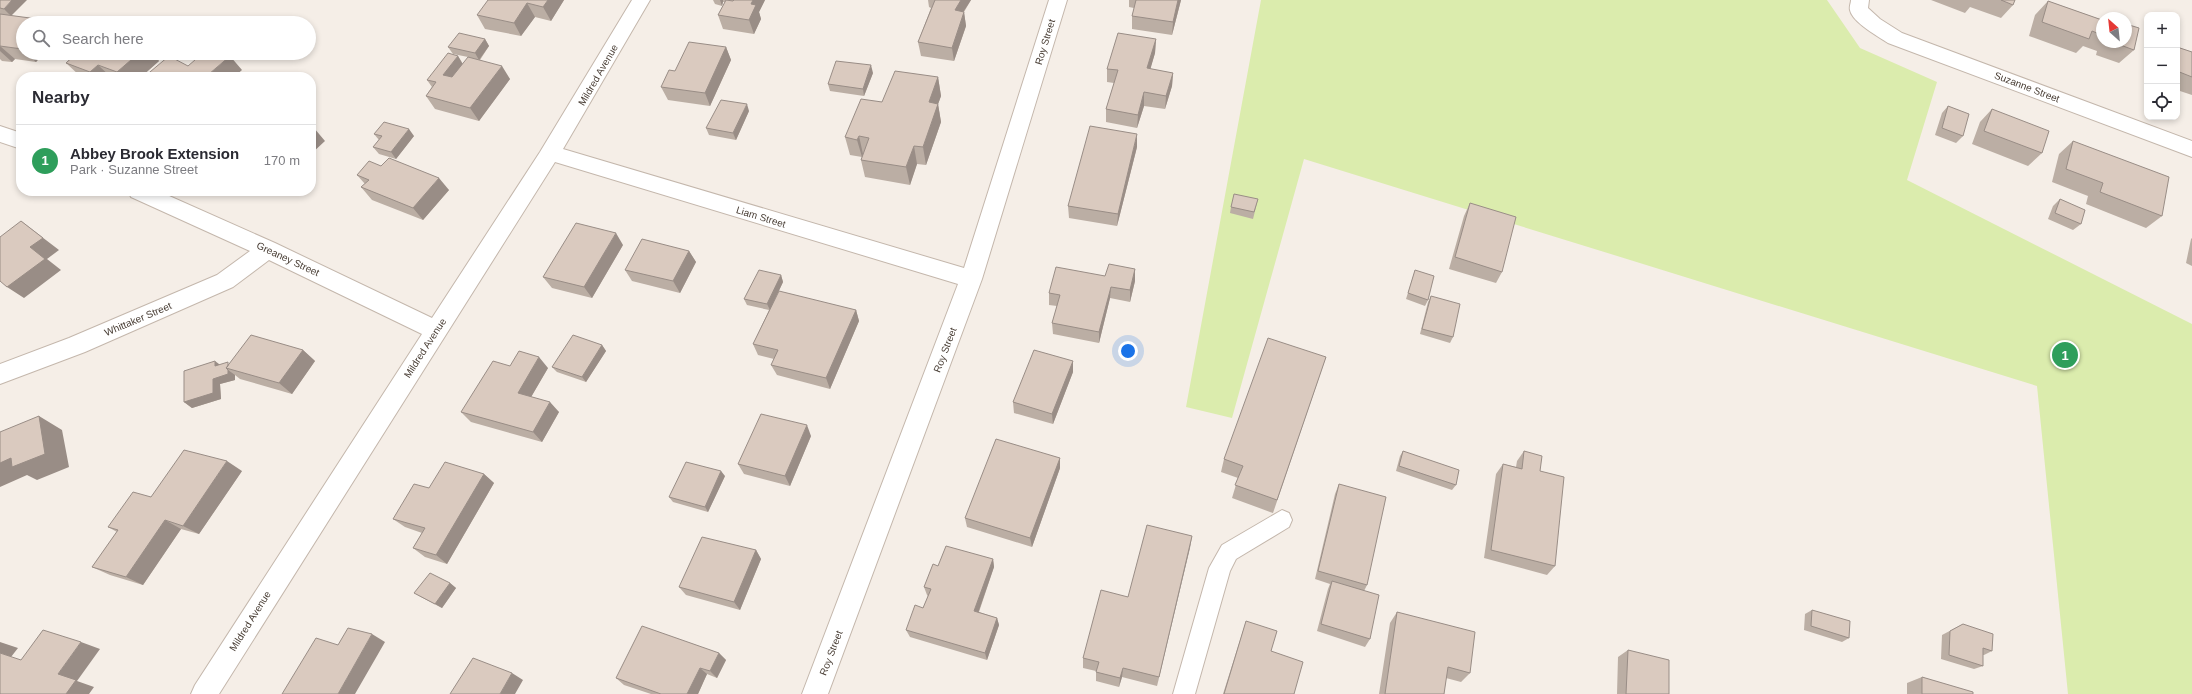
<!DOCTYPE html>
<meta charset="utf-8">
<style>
:root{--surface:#fff;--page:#f7f7f7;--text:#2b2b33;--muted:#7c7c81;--line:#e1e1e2;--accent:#db2777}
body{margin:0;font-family:Arial,sans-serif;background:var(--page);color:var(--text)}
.controls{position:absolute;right:12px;top:12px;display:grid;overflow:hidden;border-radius:8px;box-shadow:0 2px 6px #0003}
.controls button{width:36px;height:36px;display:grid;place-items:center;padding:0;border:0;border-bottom:1px solid var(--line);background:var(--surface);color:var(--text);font:20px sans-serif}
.compass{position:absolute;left:2096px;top:12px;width:36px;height:36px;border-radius:50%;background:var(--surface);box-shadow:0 2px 6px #0003;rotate:333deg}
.you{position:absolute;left:1128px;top:351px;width:14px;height:14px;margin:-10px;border:3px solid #fff;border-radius:50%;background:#1a73e8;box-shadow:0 0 0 6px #1a73e833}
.badge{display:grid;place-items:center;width:26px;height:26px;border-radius:50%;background:var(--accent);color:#fff;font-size:13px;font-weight:700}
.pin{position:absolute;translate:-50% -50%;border:2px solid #fff;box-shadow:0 1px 4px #0006}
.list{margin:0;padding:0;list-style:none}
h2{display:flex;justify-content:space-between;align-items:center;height:52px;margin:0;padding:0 16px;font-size:17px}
h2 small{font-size:13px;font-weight:400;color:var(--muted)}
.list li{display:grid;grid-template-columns:26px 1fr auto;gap:12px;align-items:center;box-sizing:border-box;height:72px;padding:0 16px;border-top:1px solid var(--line)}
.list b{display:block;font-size:15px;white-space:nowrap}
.list p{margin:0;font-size:13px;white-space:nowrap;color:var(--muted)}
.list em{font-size:13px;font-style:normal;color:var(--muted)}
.icon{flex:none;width:22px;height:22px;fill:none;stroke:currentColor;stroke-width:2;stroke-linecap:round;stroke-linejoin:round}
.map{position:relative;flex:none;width:2192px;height:694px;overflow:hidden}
.search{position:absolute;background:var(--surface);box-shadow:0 2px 6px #0003;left:16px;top:16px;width:300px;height:44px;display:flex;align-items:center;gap:10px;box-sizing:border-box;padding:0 14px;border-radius:22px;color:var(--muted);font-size:15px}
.panel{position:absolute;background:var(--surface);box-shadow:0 2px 6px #0003;left:16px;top:72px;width:300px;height:124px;border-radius:16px}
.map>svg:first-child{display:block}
</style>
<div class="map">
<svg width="2192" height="694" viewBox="0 0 2192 694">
<rect width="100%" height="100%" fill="#f5eee7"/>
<path fill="#dbecad" d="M1261 0H1827L1860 48 1937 82 1907 180 2192 324V694H2068L2037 386 1304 159 1232 418 1186 407Z"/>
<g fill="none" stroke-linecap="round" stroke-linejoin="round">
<defs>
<path id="lane" d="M1282 510 1289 513 1292 520 1289 527 1236 559 1230 571 1195 694H1173L1209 568 1222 545Z"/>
<path id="street" d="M632 0H650L563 149 964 268 1049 0H1067L982 279 828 694H802L958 284 555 162 219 694H191L195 685 422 334 269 260 233 287 85 352 0 384V364L69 338 217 275 250 251 131 197 128 191H158L275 243 432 318 540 152Z
M1851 0H1869L1868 8 1880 19 1902 33 2192 141V157L1888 43C1879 37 1852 22 1850 10 1849 7 1851 3 1851 0Z
M0 126 21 133V149L0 142Z"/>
</defs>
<use href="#lane" stroke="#c4b7ac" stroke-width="2"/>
<use href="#street" stroke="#c4b7ac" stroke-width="2"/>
<use href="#lane" fill="#fff" fill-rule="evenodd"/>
<use href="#street" fill="#fff" fill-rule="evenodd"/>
</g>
<path fill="#bbaea4" d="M0 0 11 16 45 20 48 23H23V53H44L36 62 15 59 12 62 2 61 0 59V14L11 16 0 14Z
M506 0H564L551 21 535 17 521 36 485 29 477 15Z
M713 0H765L759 12 761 19 754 34 723 29 718 15 725 2H723L722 6 715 4Z
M928 0H971L964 12 966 26 954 61 921 56 918 42 931 8 929 7Z
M1129 0H1181L1172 35 1132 29V16L1134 8 1129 7Z
M1931 0H2015L2013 5 2001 18 1970 7 1965 13Z
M2048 1 2102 20V42H2126L2134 50 2119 63 2096 55 2097 51 2083 46 2076 53 2029 36 2035 15Z
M485 39 489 46 480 60 510 79 479 121 435 109 426 96 432 87 427 80 458 56 463 64 468 57 453 54 448 47Z
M1156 39 1155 53 1150 69 1173 73 1172 86 1165 109 1144 106 1137 128 1106 122V109L1114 83 1107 82V69Z
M726 47 731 60 710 106 668 100 661 87 675 71Z
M2177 47 2192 52V95L2177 90Z
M77 53H152L159 61 141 77H83L80 76 66 63Z
M2147 69V79H2145Z
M873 73 864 96 830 91 828 84Z
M938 77 941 96 938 104 941 122 926 165 917 164 910 185 865 177 861 160 862 157 850 155 845 137 882 102Z
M1948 106 1963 136 1956 143 1935 135 1942 113Z
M1992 109 2042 153 2028 166 1972 144 1980 122Z
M749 111 736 140 709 135 706 128Z
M374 134 414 136 396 159 379 154 373 147 379 140Z
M2073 141 2162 216 2146 228 2086 204 2088 196 2052 182 2059 154Z
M1137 147 1117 226 1069 218 1068 206Z
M381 166 449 190 423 220 372 200 361 187 365 184 357 175Z
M1258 199 1253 219 1230 213 1231 207Z
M2060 199 2081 224 2073 230 2048 219 2053 206Z
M1470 203 1502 272 1496 283 1449 269 1464 216Z
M2192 238V266L2186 263 2191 239Z
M623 245 592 298 552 288 543 277Z
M689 251 696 262 680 293 632 281 625 270Z
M1135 269V281L1130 302 1110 298 1099 343 1053 334 1052 323 1057 306 1049 305V293L1105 276Z
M1415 270 1428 300 1425 306 1406 299Z
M781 275 783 282 772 305 856 310 859 321 830 389 777 375 771 365 774 359 758 355 753 344 769 310 747 305 744 299Z
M1431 296 1453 337 1450 343 1420 334 1428 302Z
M602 345 606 351 586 382 557 372 552 367Z
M303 350 315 361 292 394 240 379 235 375V380L220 384 221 399 192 408 184 402 219 365 229 364Z
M1326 357 1273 513 1232 498 1238 478 1221 472 1224 459Z
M1073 361V372L1053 424 1014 413 1013 402Z
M510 366 548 368 531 397 559 412 542 442 471 422 461 412Z
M811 436 790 486 744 474 738 464Z
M1403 451 1456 485 1452 490 1396 471 1400 456Z
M1524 451 1540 471 1555 566 1547 575 1484 558 1496 474 1503 464 1516 467 1517 461Z
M1060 458V468L1032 547 967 527 965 518Z
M242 471 199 534 181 529 143 585 110 575 92 567 117 532 108 527 151 497Z
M484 474 494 483 447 564 425 557 413 548 422 533 405 527 393 519 429 488Z
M725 476 708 512 673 502 669 497Z
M1339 484 1367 585 1364 591 1370 639 1365 647 1317 631 1328 589 1330 584 1315 579 1335 494Z
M1192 536 1157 686 1122 677 1119 687 1096 681V671L1083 668V658L1128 597Z
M756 550 761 559 740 610 686 595 679 587Z
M993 559 994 567 979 612 997 618 999 625 987 660 910 637 906 630 923 608 928 596 927 595 924 587 938 566Z
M450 583 456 588 442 608 421 597 414 593Z
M1812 610 1849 638 1842 642 1804 630 1805 614Z
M1397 612 1470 673 1461 682 1446 678 1444 694H1379L1390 623Z
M1246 621 1271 651 1294 694H1223Z
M1963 624 1992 651 1984 655H1983V666L1974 669 1941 659 1942 635Z
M1628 650 1669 694H1617L1618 657Z
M719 653 726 660 717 678 707 674 698 694H651L624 685 616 678Z
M1922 677 1973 694H1907V683Z"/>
<path fill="#998d86" d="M12 0H27L11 16 4 9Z
M548 0H564L551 21 543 7Z
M720 0H723V2L722 6Z
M753 0H765L759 12 761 19 754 34 749 20 751 4Z
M961 0H971L956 23 955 10Z
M1178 0H1181L1172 35 1173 22Z
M527 3 535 17 521 36 514 23Z
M964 12 966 26 954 61 952 48Z
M485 39 489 46 479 60 475 53Z
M1156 39 1155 53 1147 81V68Z
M0 46 15 59 12 62 0 51Z
M726 47 731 60 710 106 705 93Z
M26 53H44L36 62Z
M139 53H152L159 61 141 77H122L117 72Z
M230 56 242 70 234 77H212L209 74Z
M458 56 466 70 452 88 443 75Z
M98 65 111 77H95L90 72Z
M871 65 873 73 864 96 863 89Z
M502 66 510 79 479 121 470 108Z
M1173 73 1172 86 1165 109 1166 96Z
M938 77 941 96 932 121 929 102Z
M1144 92V106L1137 128 1138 115Z
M747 104 749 111 736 140 733 133Z
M938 104 941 122 926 165 923 147Z
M314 128 325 141 311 154V131Z
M409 129 414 136 396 159 391 152Z
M1137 134V147L1117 226 1118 214Z
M859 136 863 154 862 157 857 140Z
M914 146 917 164 910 185 906 167Z
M439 178 449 190 423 220 413 208Z
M21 221 59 250 47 259 61 270 24 298 7 287 30 247Z
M616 233 623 245 592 298 584 287Z
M689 251 696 262 680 293 673 281Z
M1135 269V281L1130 302V290Z
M781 275 783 282 770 310 767 304Z
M1111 287 1110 298 1099 343V332Z
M856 310 859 321 830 389 826 378Z
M602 345 606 351 586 382 582 377Z
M303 350 315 361 292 394 279 383Z
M539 357 548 368 527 404 518 393Z
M215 361 223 367 215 366Z
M1073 361V372L1053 424 1052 414Z
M228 370 235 375V380L220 384 221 399 192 408 184 402 213 379Z
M550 402 559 412 542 442 533 432Z
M39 416 62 430 69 467 37 480 27 475 0 487V463Z
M807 425 811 436 790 486 785 476Z
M1060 458V468L1032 547 1030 538Z
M227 461 242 471 199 534 183 526Z
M721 471 725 476 708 512 705 507Z
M484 474 494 483 447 564 436 555Z
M165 520 181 529 143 585 126 577Z
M1192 536 1190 548 1157 686 1159 677Z
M756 550 761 559 740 610 734 602Z
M993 559 994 567 976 619 974 611Z
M450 583 456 588 442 608 435 604Z
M997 618 999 625 987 660 985 653Z
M372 634 385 642 355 694H338Z
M0 642 18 648 11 657 0 653Z
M81 642 100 649 77 681 94 687 89 694H66L58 674Z
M719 653 726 660 717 678 710 671Z
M700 668 707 674 698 694H687Z
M1123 668 1122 677 1119 687 1120 678Z
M512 673 523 680 515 694H500Z"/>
<path fill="#dacabf" stroke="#998d86" d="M0 0H12L4 9 0 8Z
M488 0H548L543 7 527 3 514 23 477 15Z
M726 0 733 1 734 0H753L751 4 756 5 749 20 718 15Z
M935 0H961L955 10 964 12 952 48 918 42Z
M1136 0H1178L1173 22 1132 16Z
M2001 0H2015L2013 5Z
M2048 1 2102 20V35L2092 31 2089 39 2042 22Z
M0 14 45 20 43 23H23V47L22 49 0 46Z
M2126 24 2139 28 2134 50 2112 42H2126Z
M459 33 485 39 475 53 448 47Z
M1118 33 1156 39 1147 68 1173 73 1166 96 1144 92 1138 115 1106 109 1118 70 1107 69Z
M689 42 726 47 705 93 661 87 669 70 675 71Z
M2177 47 2192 52V77L2177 71Z
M77 53H139L117 72 98 65 90 72 66 63Z
M203 53H223L230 56 209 74 215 77H144L169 56 188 66Z
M448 53 458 56 443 75 452 77 468 57 502 66 470 108 426 96 436 82 427 80Z
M836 61 871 65 863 89 828 84Z
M895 71 938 77 929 102 938 104 923 147 914 146 906 167 861 160 869 138 859 136 857 140 845 137 861 99 882 102Z
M721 100 747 104 733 133 706 128Z
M1948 106 1969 114 1963 136 1942 128Z
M1992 109 2049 131 2042 153 1984 131Z
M384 122 409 129 391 152 373 147 382 136 374 134Z
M1090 126 1137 134 1118 214 1068 206Z
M311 127 314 128 311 131Z
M2073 141 2169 177 2162 216 2100 192 2103 183 2066 169Z
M389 158 439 178 413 208 361 187 369 180 357 175 369 161 381 166Z
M1234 194 1258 199 1254 212 1231 207Z
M2060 199 2085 210 2081 224 2055 213Z
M1470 203 1516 217 1502 272 1455 257Z
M21 221 43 238 30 247 45 259 7 287 0 281V237Z
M576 223 616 233 584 287 543 277Z
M642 239 689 251 673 281 625 270Z
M1109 264 1135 269 1130 290 1111 287 1099 332 1052 323 1060 295 1049 293 1056 267 1105 276Z
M759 270 781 275 767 304 744 299Z
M1415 270 1434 276 1428 300 1408 293Z
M779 291 856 310 826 378 771 365 778 350 753 344Z
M1431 296 1460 304 1453 337 1422 329Z
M251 335 303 350 279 383 226 368Z
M573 335 602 345 582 377 552 367Z
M1268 338 1326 357 1277 500 1235 485 1243 466 1224 459Z
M1034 350 1073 361 1052 414 1013 402Z
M519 351 539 357 518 393 550 402 533 432 461 412 493 361 510 366Z
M215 361V366L228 362V366L226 368 228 370V374L213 379V393L184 402V371Z
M761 414 807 425 785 476 738 464Z
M39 416 45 454 12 467 11 458 0 463V432Z
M996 439 1060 458 1030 538 965 518Z
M184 450 227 461 183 526 165 520 126 577 92 567 118 530 108 527 133 492 151 497Z
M1403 451 1459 470 1456 485 1399 466Z
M1524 451 1542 456 1540 471 1564 477 1555 566 1491 550 1503 464 1522 469Z
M445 462 484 474 436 555 413 548 425 528 393 519 414 484 429 488Z
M686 462 721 471 705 507 669 497Z
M1339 484 1386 497 1367 585 1318 571Z
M1147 525 1192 536 1159 677 1123 668 1120 678 1096 672 1099 662 1083 658 1101 590 1128 597Z
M702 537 756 550 734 602 679 587Z
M946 546 993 559 974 611 997 618 985 653 906 630 915 605 923 608 931 589 924 587 933 564 938 566Z
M430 573 450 583 435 604 414 593Z
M1332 581 1379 595 1370 639 1321 624Z
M1812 610 1850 621 1849 638 1811 626Z
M1397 612 1475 632 1470 673 1448 667 1444 694H1385Z
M1246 621 1277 631 1271 651 1303 662 1294 694H1224Z
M1963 624 1993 634 1992 651 1983 648V666L1949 655 1950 631Z
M642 626 719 653 710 671 700 668 687 694H661L616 678Z
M348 628 372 634 338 694H282L316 638 338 645Z
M43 630 81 642 58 674 76 680 66 694H0V653L21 660Z
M1628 650 1669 660V694H1626Z
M473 658 512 673 500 694H450Z
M1922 677 1973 692V694H1922Z"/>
<g text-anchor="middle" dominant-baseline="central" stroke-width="3" stroke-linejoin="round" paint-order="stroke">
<g font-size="10" fill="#493e35" stroke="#fff">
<text transform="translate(1045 42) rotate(-73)">Roy Street</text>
<text transform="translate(598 75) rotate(-60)">Mildred Avenue</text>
<text transform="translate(2027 87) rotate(21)">Suzanne Street</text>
<text transform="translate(761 217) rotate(17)">Liam Street</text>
<text transform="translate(288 259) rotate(25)">Greaney Street</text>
<text transform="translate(138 319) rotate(-23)">Whittaker Street</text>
<text transform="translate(425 348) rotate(-57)">Mildred Avenue</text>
<text transform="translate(945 350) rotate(-69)">Roy Street</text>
<text transform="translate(250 621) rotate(-58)">Mildred Avenue</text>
<text transform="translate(831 653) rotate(-69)">Roy Street</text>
</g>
</g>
</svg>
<div class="controls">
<button>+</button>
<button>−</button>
<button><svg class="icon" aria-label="locate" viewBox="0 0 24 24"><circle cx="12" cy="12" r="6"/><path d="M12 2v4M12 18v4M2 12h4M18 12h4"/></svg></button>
</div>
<svg class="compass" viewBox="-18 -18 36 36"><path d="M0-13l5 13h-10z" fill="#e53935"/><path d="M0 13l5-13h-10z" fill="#7c7c81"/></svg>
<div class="you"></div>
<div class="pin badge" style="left:2065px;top:355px;background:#2e9e5b">1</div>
<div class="search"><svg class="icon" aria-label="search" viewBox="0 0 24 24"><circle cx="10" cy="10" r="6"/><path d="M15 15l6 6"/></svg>Search here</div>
<section class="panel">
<h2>Nearby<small></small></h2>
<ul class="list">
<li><span class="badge" style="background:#2e9e5b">1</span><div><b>Abbey Brook Extension</b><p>Park · Suzanne Street</p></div><em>170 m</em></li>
</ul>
</section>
</div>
